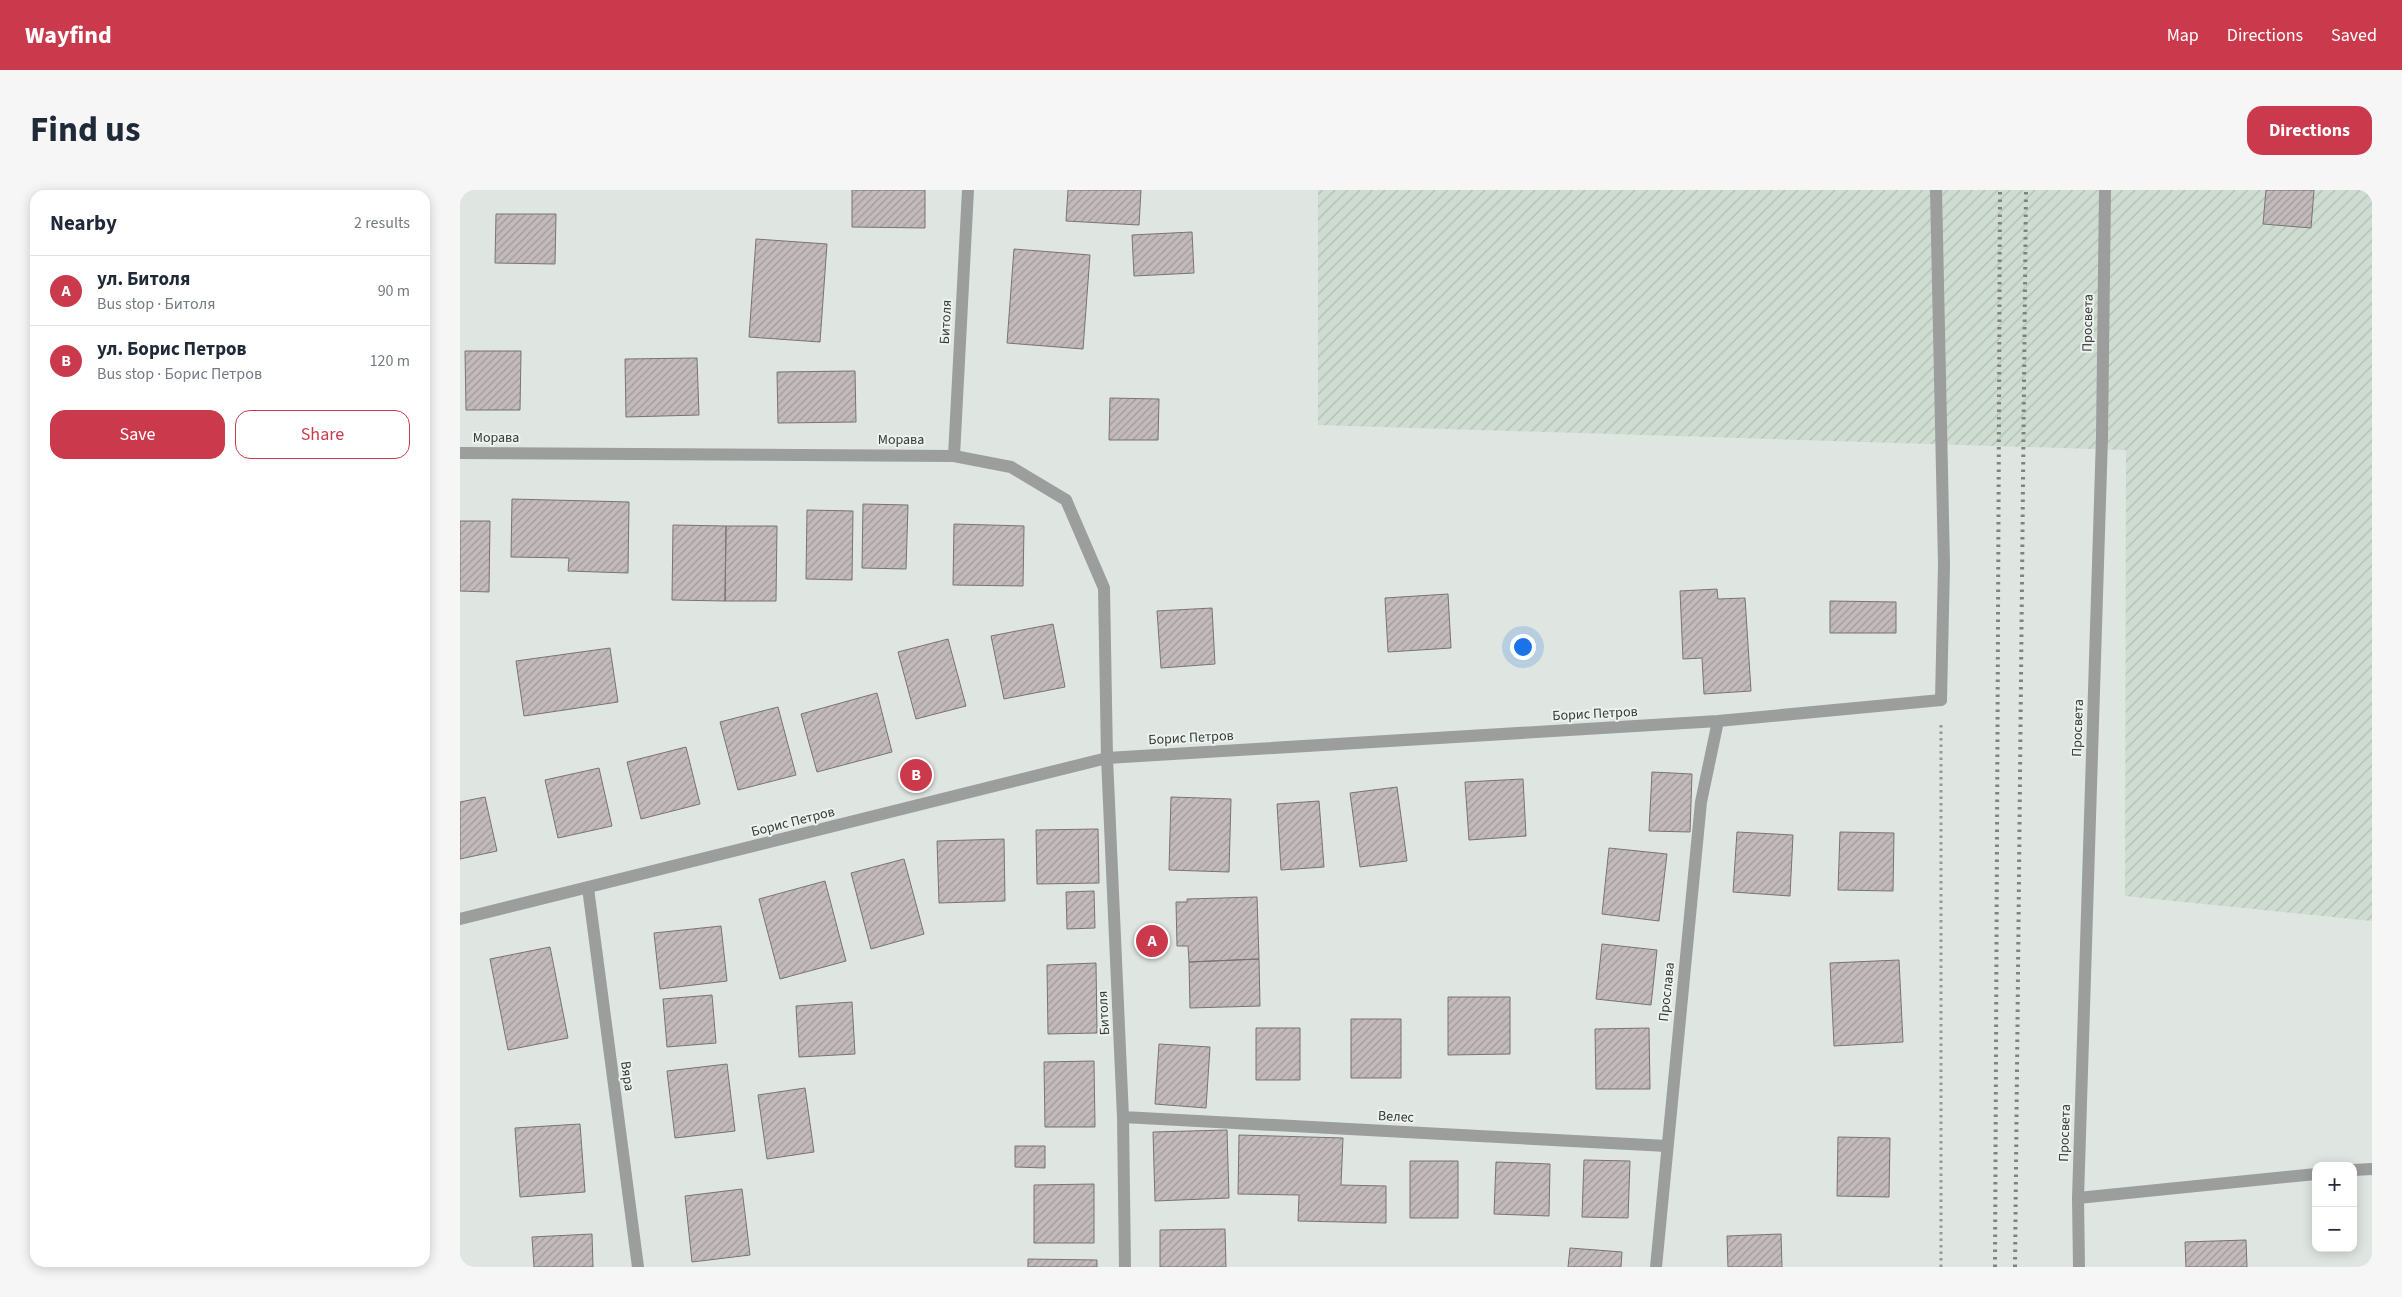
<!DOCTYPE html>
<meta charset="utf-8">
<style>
:root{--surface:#fff;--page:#f6f6f7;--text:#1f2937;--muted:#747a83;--line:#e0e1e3;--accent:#cb3a4c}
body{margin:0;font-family:"Source Sans 3",sans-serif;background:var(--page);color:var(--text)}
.controls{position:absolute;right:15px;bottom:15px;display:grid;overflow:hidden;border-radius:10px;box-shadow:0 2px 12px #0003}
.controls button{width:45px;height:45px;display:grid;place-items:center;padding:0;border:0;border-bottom:1px solid var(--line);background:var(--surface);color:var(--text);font:25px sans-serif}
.you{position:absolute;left:1062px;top:456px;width:18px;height:18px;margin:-12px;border:4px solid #fff;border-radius:50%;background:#1a73e8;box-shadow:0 0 0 8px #1a73e833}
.badge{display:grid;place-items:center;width:32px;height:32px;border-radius:50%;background:var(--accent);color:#fff;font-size:16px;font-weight:700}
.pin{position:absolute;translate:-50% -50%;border:2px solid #fff;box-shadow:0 1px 5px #0006}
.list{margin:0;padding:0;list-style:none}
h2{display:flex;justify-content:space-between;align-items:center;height:65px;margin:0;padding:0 20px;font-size:21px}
h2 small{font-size:16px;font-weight:400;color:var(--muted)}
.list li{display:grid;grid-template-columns:32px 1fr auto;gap:15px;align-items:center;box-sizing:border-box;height:70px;padding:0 20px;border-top:1px solid var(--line)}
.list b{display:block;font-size:19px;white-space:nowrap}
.list p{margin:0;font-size:16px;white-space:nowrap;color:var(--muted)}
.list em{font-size:16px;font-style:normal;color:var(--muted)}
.actions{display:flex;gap:10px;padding:15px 20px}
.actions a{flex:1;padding:11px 0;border:1px solid var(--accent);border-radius:15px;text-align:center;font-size:18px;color:var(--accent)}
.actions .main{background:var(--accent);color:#fff}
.map{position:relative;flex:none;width:1912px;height:1077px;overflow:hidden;border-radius:15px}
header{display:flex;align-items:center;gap:30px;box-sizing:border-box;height:70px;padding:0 25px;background:var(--accent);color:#fff}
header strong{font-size:24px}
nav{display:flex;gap:28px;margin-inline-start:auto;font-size:18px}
.intro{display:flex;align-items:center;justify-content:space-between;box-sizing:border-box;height:120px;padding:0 30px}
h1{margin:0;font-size:35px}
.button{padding:12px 22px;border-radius:15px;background:var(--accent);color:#fff;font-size:18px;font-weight:700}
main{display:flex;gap:30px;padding:0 30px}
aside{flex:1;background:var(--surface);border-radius:15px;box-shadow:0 2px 12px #0003}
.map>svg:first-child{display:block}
</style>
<header>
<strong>Wayfind</strong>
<nav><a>Map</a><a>Directions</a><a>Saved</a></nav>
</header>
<div class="intro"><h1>Find us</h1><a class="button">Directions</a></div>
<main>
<aside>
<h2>Nearby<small>2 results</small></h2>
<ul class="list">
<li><span class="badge">A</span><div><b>ул. Битоля</b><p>Bus stop · Битоля</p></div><em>90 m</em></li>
<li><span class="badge">B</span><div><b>ул. Борис Петров</b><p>Bus stop · Борис Петров</p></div><em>120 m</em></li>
</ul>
<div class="actions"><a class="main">Save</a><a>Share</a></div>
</aside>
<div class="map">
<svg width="1912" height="1077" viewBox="0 0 1912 1077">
<defs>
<pattern id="industrial-furrows" width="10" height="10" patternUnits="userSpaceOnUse" patternTransform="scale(1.25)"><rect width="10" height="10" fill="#cfdcd2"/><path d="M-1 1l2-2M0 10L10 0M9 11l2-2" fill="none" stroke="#b2beb5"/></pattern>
<pattern id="building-hatch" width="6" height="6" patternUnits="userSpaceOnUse" patternTransform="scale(1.25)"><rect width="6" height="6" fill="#c3bbbb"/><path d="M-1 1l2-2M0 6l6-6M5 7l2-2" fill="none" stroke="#9f9999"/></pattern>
</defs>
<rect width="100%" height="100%" fill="#dfe5e0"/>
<path fill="url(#industrial-furrows)" d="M858 0H1912V731L1665 706 1666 260 858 235Z"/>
<path fill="url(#building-hatch)" stroke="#7a7373" d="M392 0H465V38L392 37Z
M608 0H681L679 35 606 31Z
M1806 0H1854L1851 38 1803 34Z
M36 24H96L95 74 35 73Z
M732 42 734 83 674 86 672 45Z
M296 49 367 54 360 152 289 147Z
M554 59 630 65 623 159 547 153Z
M5 161H61L60 220H6Z
M237 168 239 225 166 227 165 169Z
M395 181 396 232 318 233 317 182Z
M650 208 699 209 698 250H649Z
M52 309 169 312 168 383 108 381 109 368 51 367Z
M403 314 448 315 446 379 402 378Z
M347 320 393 321 392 390 346 389Z
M0 331H30L29 402 0 401Z
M494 334 564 336 563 396 493 395Z
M213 335 266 336 265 411 212 410Z
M266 336H317L316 411H265Z
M1257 399 1258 409 1285 408 1291 501 1244 504 1242 468 1223 469 1220 401Z
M988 404 991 458 928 462 925 408Z
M1370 411 1436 412V443H1370Z
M752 418 755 474 701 478 697 421Z
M593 434 605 497 544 509 531 446Z
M488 449 506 516 456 529 438 462Z
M150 458 158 512 64 526 56 471Z
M417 503 432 562 357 582 341 524Z
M318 517 336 585 278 600 260 532Z
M226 557 240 614 181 629 167 572Z
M139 578 152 636 98 648 85 590Z
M1192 582 1232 584 1230 642 1189 641Z
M1063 589 1066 646 1009 650 1005 592Z
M937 597 947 671 900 677 890 603Z
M25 607 37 661 0 669V612Z
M711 607 771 609 769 682 709 680Z
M859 611 864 677 821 680 817 614Z
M638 639 639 693 577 694 576 640Z
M1277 642 1333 645 1330 706 1273 702Z
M1380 642 1434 643 1433 701 1378 700Z
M544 649 545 711 479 713 477 651Z
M1149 658 1207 664 1199 731 1142 724Z
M444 669 464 744 411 759 391 683Z
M365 691 386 771 320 789 299 709Z
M634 701 635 738 607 739 606 702Z
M797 707 799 769 729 772 728 756H717L716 712H727V709Z
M261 736 267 791 200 799 194 743Z
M1142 754 1197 760 1191 815 1136 809Z
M90 757 108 848 48 860 30 769Z
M799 769 800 816 730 818 729 772Z
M1439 770 1443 852 1374 856 1370 773Z
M636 773 637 843 588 844 587 775Z
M252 805 256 853 207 857 203 809Z
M988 807H1050V864L988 865Z
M392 812 395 864 339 867 336 816Z
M891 829H941V888H891Z
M796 838H840V890H796Z
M1189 838 1190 899H1136L1135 839Z
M699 854 750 857 746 918 695 914Z
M634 871 635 937H585L584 872Z
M267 874 275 941 215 948 207 881Z
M345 898 354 962 307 969 298 905Z
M120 934 125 1002 60 1007 55 938Z
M767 940 769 1008 695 1011 693 942Z
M779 945 883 948 881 995 926 996V1033L838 1031 839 1005 778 1004Z
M1378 947 1430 948 1429 1007 1377 1006Z
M555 956H585V978L555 977Z
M1124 970 1170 971 1168 1028 1122 1027Z
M950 971H998V1028H950Z
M1036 972 1090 974 1089 1026 1034 1024Z
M634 994V1053H574V995Z
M282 999 290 1065 232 1072 225 1006Z
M765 1039 766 1077H700V1040Z
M132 1044 133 1077H74L72 1047Z
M1321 1044 1322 1077H1268L1267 1046Z
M1786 1050 1787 1077H1726L1725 1052Z
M1110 1058 1162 1062 1161 1077H1108Z
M568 1069 637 1070V1077H568Z"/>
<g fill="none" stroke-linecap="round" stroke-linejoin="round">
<path stroke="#969a97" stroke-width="3" stroke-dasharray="2.5 4" stroke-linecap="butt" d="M1481 1077V533"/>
<path stroke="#9b9e9c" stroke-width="12" d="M0 263 494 266 551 277 606 310 644 398 647 568 663 927 665 1077
M494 266 508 0
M128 698 178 1077
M0 729 647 568 1258 531 1481 510
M663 927 1207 956
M1893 980 1912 979
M1618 1008 1856 984
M1196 1077 1241 612 1258 531"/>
<path stroke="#9b9e9c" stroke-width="12" d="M1476 0 1484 375 1481 510
M1619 1077 1618 1008 1642 247 1645 0"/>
<path stroke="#7f8380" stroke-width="4" stroke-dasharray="2.5 5" stroke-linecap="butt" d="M1535 1077 1540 0
M1555 1077 1566 0"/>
</g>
<g text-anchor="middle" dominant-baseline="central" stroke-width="4" stroke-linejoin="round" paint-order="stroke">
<g font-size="14" fill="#383a38" stroke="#ecf2ed">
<text transform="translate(486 132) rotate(-87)">Битоля</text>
<text transform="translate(1628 133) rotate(-89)">Просвета</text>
<text x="36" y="248">Морава</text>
<text x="441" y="250">Морава</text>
<text transform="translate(1135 524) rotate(-3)">Борис Петров</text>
<text transform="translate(1618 538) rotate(-88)">Просвета</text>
<text transform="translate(731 548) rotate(-3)">Борис Петров</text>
<text transform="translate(333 632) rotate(-14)">Борис Петров</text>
<text transform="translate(1207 802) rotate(-84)">Прослава</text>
<text transform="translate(644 823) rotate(-93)">Битоля</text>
<text transform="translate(167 886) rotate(82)">Вяра</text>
<text transform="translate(936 927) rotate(3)">Велес</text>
<text transform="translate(1605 943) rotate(-88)">Просвета</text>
</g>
</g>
</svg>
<div class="controls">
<button>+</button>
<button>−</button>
</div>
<div class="you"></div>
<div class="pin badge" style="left:692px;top:751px">A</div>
<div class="pin badge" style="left:456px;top:585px">B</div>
</div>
</main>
